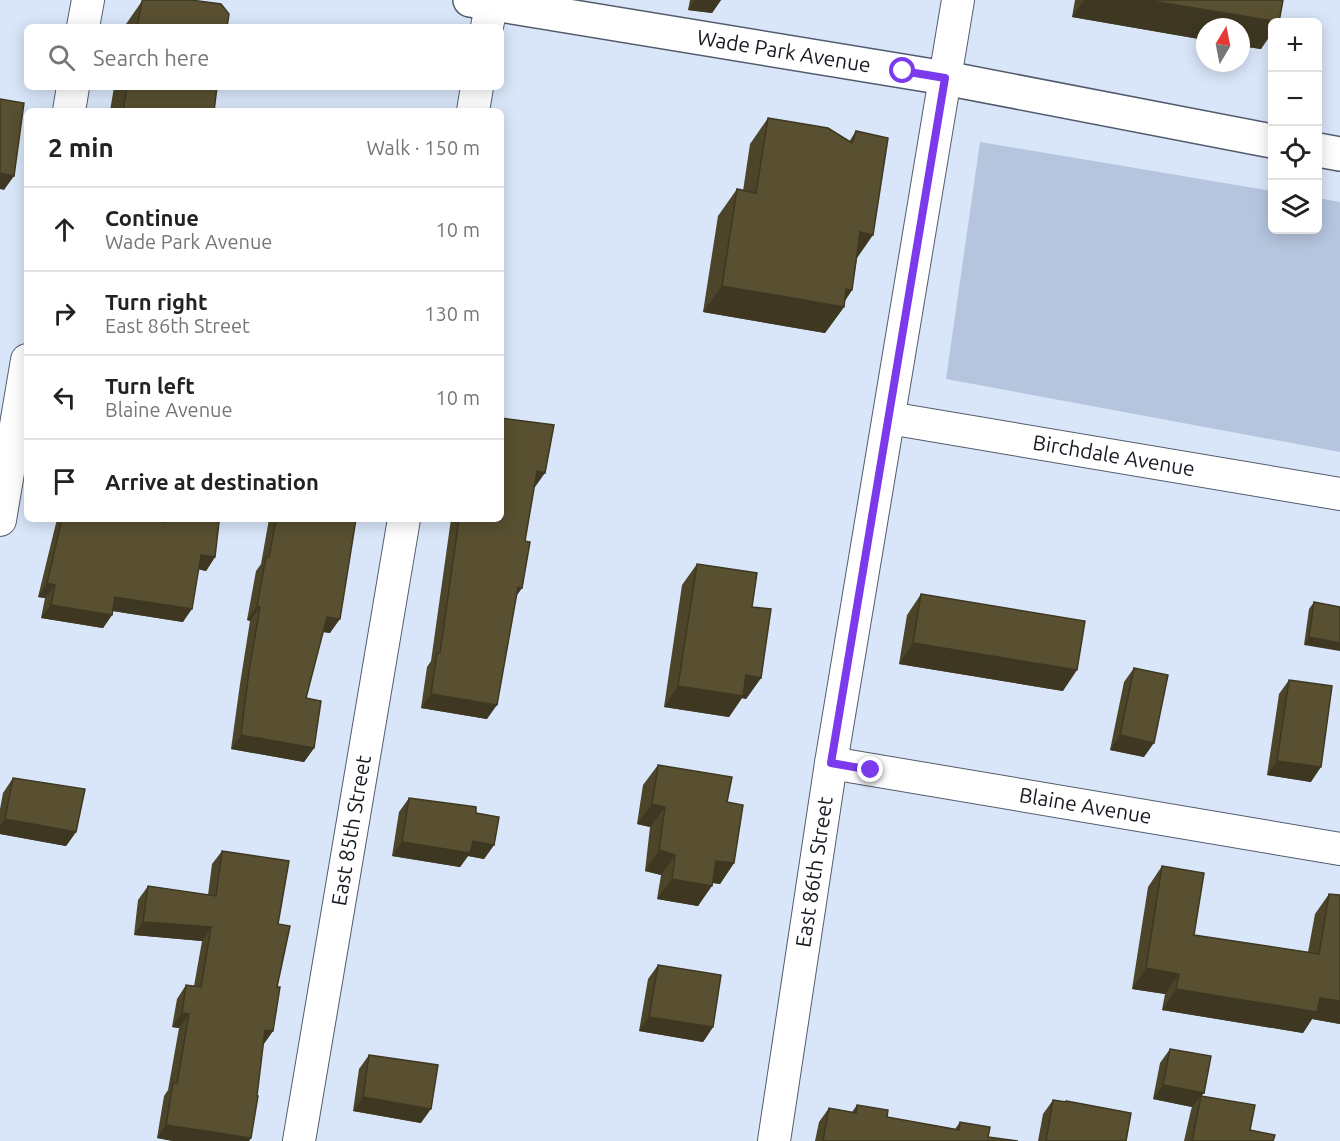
<!DOCTYPE html>
<meta charset="utf-8">
<style>
:root{--surface:#fff;--page:#f6f6f6;--text:#222;--muted:#767676;--line:#e0e0e0}
body{margin:0;font-family:Ubuntu,sans-serif;background:var(--page);color:var(--text)}
.controls{position:absolute;right:18px;top:18px;display:grid;overflow:hidden;border-radius:9px;box-shadow:0 3px 15px #0003}
.controls button{width:54px;height:54px;display:grid;place-items:center;padding:0;border:0;border-bottom:2px solid var(--line);background:var(--surface);color:var(--text);font:30px sans-serif}
.compass{position:absolute;left:1196px;top:18px;width:54px;height:54px;border-radius:50%;background:var(--surface);box-shadow:0 3px 15px #0003;rotate:10deg}
.stop{position:absolute;width:18px;height:18px;margin:-14px;border:4px solid #7c3aed;border-radius:50%;background:#fff}
.stop.end{background:#7c3aed;border-color:#fff;box-shadow:0 2px 6px #0008}
.list{margin:0;padding:0;list-style:none}
h2{display:flex;justify-content:space-between;align-items:center;height:78px;margin:0;padding:0 24px;font-size:26px}
h2 small{font-size:20px;font-weight:400;color:var(--muted)}
.list li{display:grid;grid-template-columns:39px 1fr auto;gap:18px;align-items:center;box-sizing:border-box;height:84px;padding:0 24px;border-top:2px solid var(--line)}
.list b{display:block;font-size:22px;white-space:nowrap}
.list p{margin:0;font-size:20px;white-space:nowrap;color:var(--muted)}
.list em{font-size:20px;font-style:normal;color:var(--muted)}
.icon{flex:none;width:33px;height:33px;fill:none;stroke:currentColor;stroke-width:2;stroke-linecap:round;stroke-linejoin:round}
.map{position:relative;flex:none;width:1340px;height:1141px;overflow:hidden}
.search{position:absolute;background:var(--surface);box-shadow:0 3px 15px #0003;left:24px;top:24px;width:480px;height:66px;display:flex;align-items:center;gap:15px;box-sizing:border-box;padding:0 21px;border-radius:9px;color:var(--muted);font-size:22px}
.panel{position:absolute;background:var(--surface);box-shadow:0 3px 15px #0003;left:24px;top:108px;width:480px;height:414px;border-radius:9px}
.map>svg:first-child{display:block}
</style>
<div class="map">
<svg width="1340" height="1141" viewBox="0 0 1340 1141">
<rect width="100%" height="100%" fill="#d9e6f9"/>
<path fill="#b5c5de" d="M 980,142 L 1272,191 L 1272,230 L 1318,230 L 1318,198 L 1340,202 L 1340,452 L 946,379 Z"/>
<g fill="none" stroke-linecap="round" stroke-linejoin="round">
<g stroke="#525c6d" stroke-width="34">
<g id="street">
<path d="M 83,27 L 88,0"/>
<path d="M 487,27 L 492,0"/>
<path d="M 69,111 L 73,87"/>
<path d="M 473,111 L 477,87"/>
<path id="s1" d="M 889,418 L 1340,494"/>
<path d="M 0,520 L 27,360"/>
<path id="s2" d="M 831,763 L 1340,849"/>
<path id="s3" d="M 299,1141 L 404,519"/>
<path id="s4" d="M 774,1141 L 831,763 L 958,0"/>
</g>
</g>
<g stroke="#525c6d" stroke-width="36">
<g id="secondary">
<path id="s5" d="M 470,0 L 945,78 L 1272,141"/>
<path d="M 1318,150 L 1340,154"/>
</g>
</g>
<use href="#street" stroke="#fff" stroke-width="32"/>
<use href="#secondary" stroke="#fff" stroke-width="33"/>
</g>
<path fill="#4c4529" d="M 690,0 L 721,0 L 712,13 L 688,10 Z
M 1075,0 L 1283,0 L 1261,49 L 1241,46 L 1241,27 L 1205,27 L 1205,40 L 1072,17 Z
M 142,1 L 227,27 L 124,27 Z
M 114,87 L 217,87 L 214,111 L 110,111 Z
M 768,118 L 849,142 L 856,131 L 857,258 L 852,290 L 845,301 L 844,307 L 825,333 L 703,312 L 718,216 L 737,189 L 743,191 L 750,144 Z
M 501,418 L 535,487 L 534,487 L 525,541 L 522,588 L 516,596 L 487,719 L 421,708 L 427,667 L 431,661 L 451,519 L 501,519 Z
M 57,519 L 148,519 L 161,521 L 162,519 L 201,519 L 215,557 L 206,571 L 199,569 L 183,622 L 113,611 L 112,615 L 103,628 L 41,618 L 45,598 L 38,597 Z
M 269,519 L 356,519 L 330,633 L 323,632 L 306,698 L 314,748 L 304,762 L 231,749 L 240,684 L 250,621 L 247,620 L 256,571 L 261,564 Z
M 697,564 L 752,607 L 761,678 L 746,699 L 742,698 L 729,717 L 664,707 L 682,585 Z
M 921,594 L 1063,691 L 899,664 L 907,615 Z
M 1314,602 L 1340,607 L 1304,645 L 1309,609 Z
M 1134,668 L 1144,757 L 1110,750 L 1124,682 Z
M 1289,680 L 1311,782 L 1267,775 L 1279,694 Z
M 658,765 L 727,802 L 734,863 L 720,884 L 712,883 L 698,906 L 657,899 L 661,875 L 645,871 L 650,827 L 637,824 L 643,785 Z
M 13,778 L 76,832 L 66,846 L 0,834 L 0,809 L 3,793 Z
M 409,798 L 476,813 L 494,845 L 484,859 L 468,856 L 460,867 L 392,856 L 399,812 Z
M 222,851 L 278,924 L 277,987 L 273,1031 L 263,1045 L 251,1138 L 249,1141 L 173,1141 L 157,1138 L 164,1096 L 168,1090 L 179,1028 L 172,1027 L 177,999 L 186,985 L 194,986 L 202,941 L 134,935 L 138,900 L 148,886 L 208,895 L 212,864 Z
M 1162,866 L 1194,935 L 1308,952 L 1315,914 L 1329,894 L 1340,895 L 1340,1024 L 1312,1019 L 1303,1033 L 1162,1010 L 1165,994 L 1132,989 L 1148,887 Z
M 658,965 L 713,1027 L 703,1042 L 639,1031 L 648,979 Z
M 1170,1049 L 1202,1096 L 1250,1130 L 1273,1141 L 1184,1141 L 1191,1110 L 1192,1107 L 1153,1099 L 1160,1063 Z
M 369,1055 L 421,1123 L 353,1111 L 359,1069 Z
M 1053,1100 L 1065,1102 L 1066,1101 L 1126,1141 L 1038,1141 L 1043,1114 Z
M 857,1105 L 887,1117 L 955,1129 L 960,1122 L 988,1137 L 1018,1141 L 815,1141 L 819,1122 L 829,1108 L 852,1112 Z"/>
<path fill="#3e3822" d="M 695,0 L 721,0 L 712,13 L 688,10 Z
M 1084,0 L 1146,0 L 1276,22 L 1272,22 L 1272,33 L 1261,49 L 1241,46 L 1241,27 L 1205,27 L 1205,40 L 1072,17 Z
M 0,173 L 14,176 L 4,190 L 0,189 Z
M 860,232 L 873,235 L 855,261 Z
M 722,286 L 846,289 L 852,290 L 841,306 L 844,307 L 825,333 L 703,312 Z
M 537,471 L 545,473 L 535,487 L 527,486 Z
M 201,555 L 215,557 L 206,571 L 192,568 Z
M 47,583 L 55,585 L 45,598 L 38,597 Z
M 518,587 L 522,588 L 512,602 Z
M 115,597 L 192,609 L 183,622 L 106,610 Z
M 51,605 L 112,615 L 103,628 L 41,618 Z
M 257,606 L 260,607 L 250,621 L 247,620 Z
M 327,617 L 340,619 L 330,633 L 317,631 Z
M 1309,637 L 1340,643 L 1340,651 L 1304,645 Z
M 913,643 L 1077,670 L 1063,691 L 899,664 Z
M 746,675 L 761,678 L 746,699 L 742,698 L 729,717 L 664,707 L 678,686 Z
M 431,694 L 497,705 L 487,719 L 421,708 Z
M 241,735 L 314,748 L 304,762 L 231,749 Z
M 1120,735 L 1154,743 L 1144,757 L 1110,750 Z
M 1277,761 L 1321,767 L 1311,782 L 1267,775 Z
M 652,804 L 665,807 L 650,827 L 637,824 Z
M 5,819 L 76,832 L 66,846 L 0,834 L 0,826 Z
M 473,841 L 494,845 L 484,859 L 468,856 L 460,867 L 392,856 L 402,842 Z
M 659,850 L 675,855 L 661,875 L 645,871 Z
M 716,861 L 734,863 L 720,884 L 702,881 Z
M 672,879 L 712,886 L 698,906 L 657,899 Z
M 143,922 L 211,927 L 202,941 L 134,935 Z
M 1146,968 L 1179,974 L 1165,994 L 1132,989 Z
M 1176,989 L 1320,998 L 1340,1001 L 1340,1024 L 1312,1019 L 1303,1033 L 1162,1010 Z
M 182,1013 L 189,1014 L 179,1028 L 172,1027 Z
M 649,1017 L 713,1027 L 703,1042 L 639,1031 Z
M 265,1030 L 273,1031 L 263,1045 Z
M 1163,1085 L 1204,1093 L 1200,1098 L 1201,1096 L 1192,1107 L 1153,1099 Z
M 363,1097 L 431,1109 L 421,1123 L 353,1111 Z
M 166,1125 L 251,1138 L 249,1141 L 173,1141 L 157,1138 Z"/>
<path fill="#585030" stroke="#3e3822" stroke-width="1.5" d="M 143,0 L 191,0 L 221,4 L 229,14 L 227,27 L 137,27 L 142,1 Z
M 1146,0 L 1283,0 L 1279,22 Z
M 127,87 L 217,87 L 214,111 L 123,111 Z
M 0,99 L 24,103 L 14,176 L 0,173 Z
M 768,118 L 828,128 L 852,143 L 856,131 L 888,138 L 873,235 L 860,232 L 852,290 L 846,289 L 844,307 L 722,286 L 737,189 L 756,193 Z
M 501,418 L 554,425 L 545,473 L 537,471 L 525,541 L 530,542 L 522,588 L 518,587 L 497,705 L 431,694 L 437,653 L 440,653 L 459,519 L 501,519 Z
M 62,519 L 148,519 L 165,522 L 165,519 L 201,519 L 219,522 L 215,557 L 201,555 L 192,609 L 115,597 L 112,615 L 51,605 L 55,585 L 47,583 Z
M 276,519 L 356,519 L 340,619 L 327,617 L 306,698 L 321,701 L 314,748 L 241,735 L 249,671 L 260,607 L 257,606 L 266,557 L 269,557 Z
M 697,564 L 757,573 L 752,607 L 771,609 L 761,678 L 746,675 L 743,696 L 678,686 Z
M 921,594 L 1085,621 L 1077,670 L 913,643 Z
M 1314,602 L 1340,607 L 1340,643 L 1309,637 Z
M 1134,668 L 1168,675 L 1154,743 L 1120,735 Z
M 1289,680 L 1332,686 L 1321,767 L 1277,761 Z
M 658,765 L 732,777 L 727,802 L 743,805 L 734,863 L 716,861 L 712,886 L 672,879 L 675,855 L 659,850 L 665,807 L 652,804 Z
M 13,778 L 85,789 L 76,832 L 5,819 Z
M 409,798 L 476,807 L 476,813 L 499,817 L 494,845 L 473,841 L 470,853 L 402,842 Z
M 222,851 L 289,861 L 278,924 L 290,926 L 277,987 L 280,987 L 273,1031 L 265,1030 L 257,1096 L 258,1096 L 251,1138 L 166,1125 L 173,1083 L 177,1083 L 189,1014 L 182,1013 L 186,985 L 201,987 L 211,927 L 143,922 L 148,886 L 216,896 Z
M 1162,866 L 1204,873 L 1194,935 L 1319,954 L 1329,894 L 1340,895 L 1340,1001 L 1320,998 L 1317,1012 L 1176,989 L 1179,974 L 1146,968 Z
M 658,965 L 721,975 L 713,1027 L 649,1017 Z
M 1170,1049 L 1211,1056 L 1204,1093 L 1163,1085 Z
M 369,1055 L 438,1065 L 431,1109 L 363,1097 Z
M 1201,1096 L 1255,1105 L 1250,1130 L 1275,1135 L 1273,1141 L 1192,1141 Z
M 1053,1100 L 1066,1102 L 1066,1101 L 1131,1113 L 1126,1141 L 1046,1141 Z
M 857,1105 L 888,1110 L 887,1117 L 959,1130 L 960,1122 L 990,1127 L 988,1137 L 1018,1141 L 823,1141 L 829,1108 L 856,1113 Z"/>
<g fill="none" stroke-linecap="round" stroke-linejoin="round">
<path stroke="#7c3aed" stroke-width="8" d="M 871,770 L 831,763 L 945,78 L 903,71"/>
</g>
<g text-anchor="middle" stroke-width="6" stroke-linejoin="round" paint-order="stroke">
<g font-size="21" fill="#161a21" stroke="#d9e6f9">
<text dy="7" stroke="none"><textPath href="#s5" startOffset="318">Wade Park Avenue</textPath></text>
<text dy="7" stroke="none"><textPath href="#s1" startOffset="228">Birchdale Avenue</textPath></text>
<text dy="7" stroke="none"><textPath href="#s2" startOffset="258">Blaine Avenue</textPath></text>
<text dy="7" stroke="none"><textPath href="#s3" startOffset="315">East 85th Street</textPath></text>
<text dy="7" stroke="none"><textPath href="#s4" startOffset="272">East 86th Street</textPath></text>
</g>
</g>
</svg>
<div class="controls">
<button>+</button>
<button>−</button>
<button><svg class="icon" aria-label="locate" viewBox="0 0 24 24"><circle cx="12" cy="12" r="6"/><path d="M12 2v4M12 18v4M2 12h4M18 12h4"/></svg></button>
<button><svg class="icon" aria-label="layers" viewBox="0 0 24 24"><path d="M12 4l9 5-9 5-9-5zM3 14l9 5 9-5"/></svg></button>
</div>
<svg class="compass" viewBox="-18 -18 36 36"><path d="M0-13l5 13h-10z" fill="#e53935"/><path d="M0 13l5-13h-10z" fill="#767676"/></svg>
<div class="stop" style="left:903px;top:71px"></div>
<div class="stop end" style="left:871px;top:770px"></div>
<div class="search"><svg class="icon" aria-label="search" viewBox="0 0 24 24"><circle cx="10" cy="10" r="6"/><path d="M15 15l6 6"/></svg>Search here</div>
<section class="panel">
<h2>2 min<small>Walk · 150 m</small></h2>
<ul class="list">
<li><svg class="icon" aria-label="ahead" viewBox="0 0 24 24"><path d="M12 20V5M6 11l6-6 6 6"/></svg><div><b>Continue</b><p>Wade Park Avenue</p></div><em>10 m</em></li>
<li><svg class="icon" aria-label="right" viewBox="0 0 24 24"><path d="M7 20v-9h11M14 6l5 5-5 5"/></svg><div><b>Turn right</b><p>East 86th Street</p></div><em>130 m</em></li>
<li><svg class="icon" aria-label="left" viewBox="0 0 24 24"><path d="M17 20v-9H6M10 6l-5 5 5 5"/></svg><div><b>Turn left</b><p>Blaine Avenue</p></div><em>10 m</em></li>
<li><svg class="icon" aria-label="arrive" viewBox="0 0 24 24"><path d="M6 21V4h12l-3 4 3 4H6"/></svg><div><b>Arrive at destination</b></div></li>
</ul>
</section>
</div>
